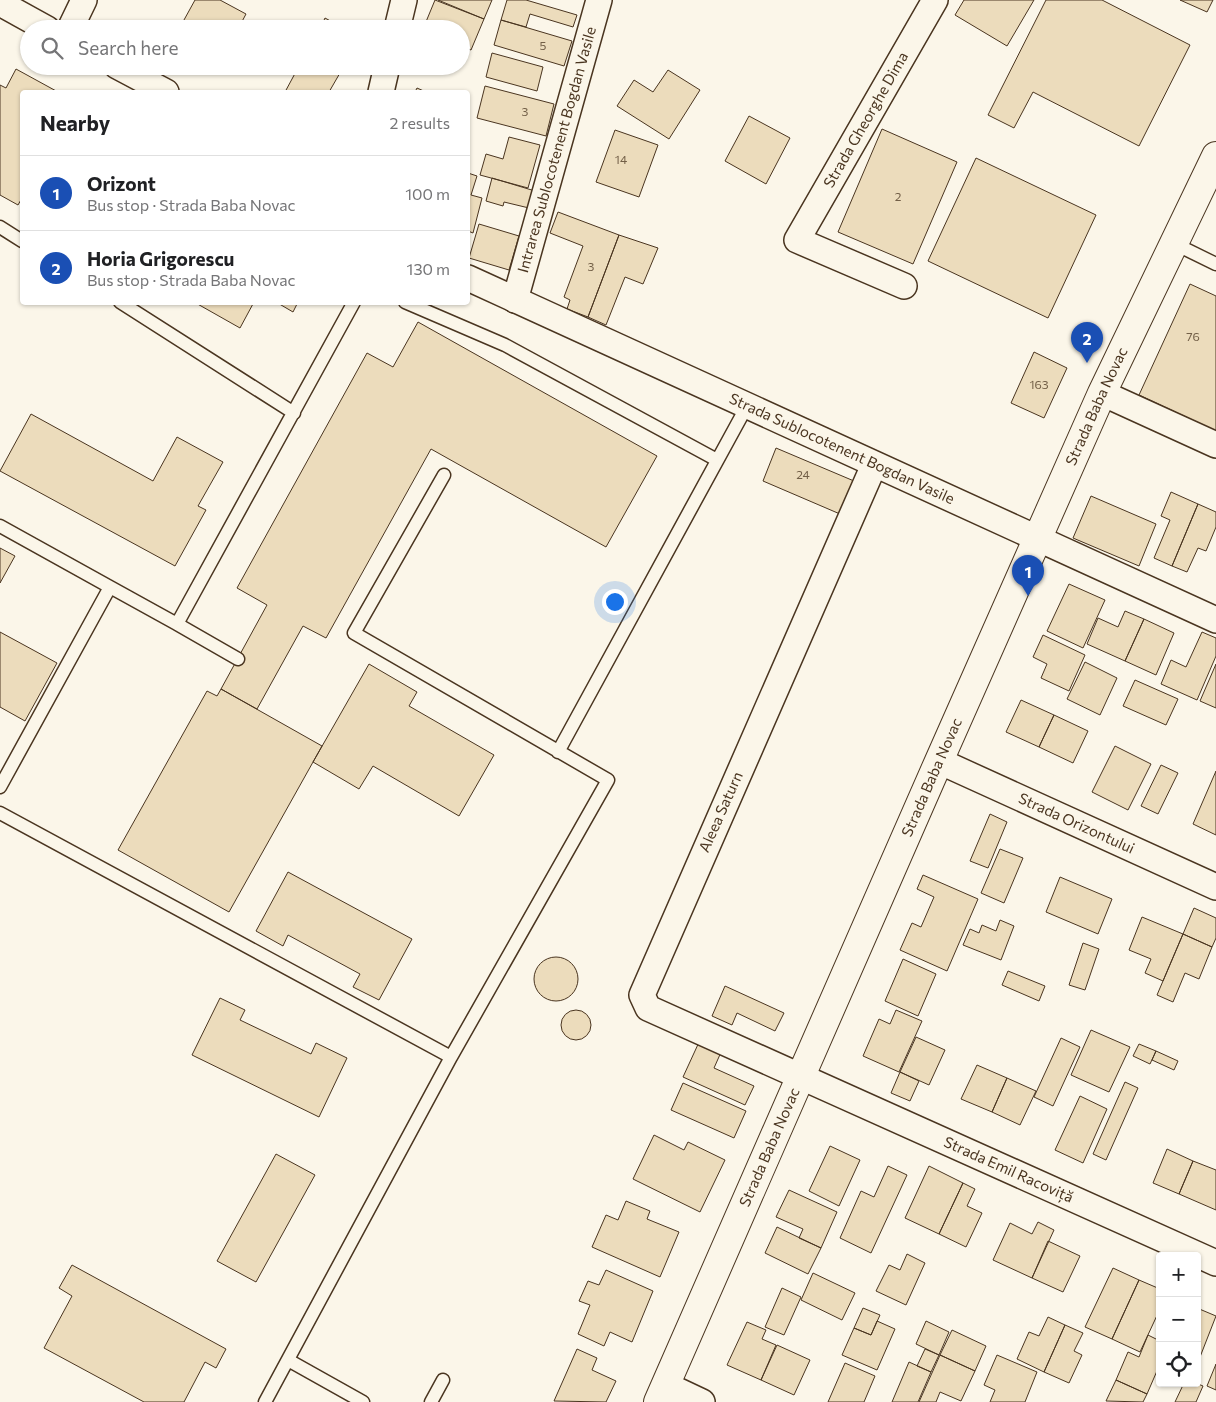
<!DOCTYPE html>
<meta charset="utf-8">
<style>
:root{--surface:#fff;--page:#f6f6f6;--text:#202124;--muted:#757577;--line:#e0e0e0;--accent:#0b8043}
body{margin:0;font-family:Commissioner,sans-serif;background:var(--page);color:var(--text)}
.controls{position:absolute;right:15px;bottom:15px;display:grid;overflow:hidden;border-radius:5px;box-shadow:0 1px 4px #0004}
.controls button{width:45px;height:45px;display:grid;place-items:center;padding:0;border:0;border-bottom:1px solid var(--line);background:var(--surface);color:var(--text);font:25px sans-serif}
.you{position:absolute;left:614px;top:601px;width:18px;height:18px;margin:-12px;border:4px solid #fff;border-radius:50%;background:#1a73e8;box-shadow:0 0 0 8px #1a73e833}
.badge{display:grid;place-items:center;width:32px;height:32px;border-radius:50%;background:var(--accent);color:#fff;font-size:16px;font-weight:700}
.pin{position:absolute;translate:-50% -41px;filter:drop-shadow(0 1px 2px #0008)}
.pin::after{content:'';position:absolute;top:26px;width:18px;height:15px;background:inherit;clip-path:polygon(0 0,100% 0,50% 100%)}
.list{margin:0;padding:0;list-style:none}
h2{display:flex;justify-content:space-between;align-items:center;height:65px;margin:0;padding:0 20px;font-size:21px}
h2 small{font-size:16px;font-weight:400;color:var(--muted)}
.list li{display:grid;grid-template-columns:32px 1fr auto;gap:15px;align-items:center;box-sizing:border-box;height:75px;padding:0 20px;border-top:1px solid var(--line)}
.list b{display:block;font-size:19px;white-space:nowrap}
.list p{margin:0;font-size:16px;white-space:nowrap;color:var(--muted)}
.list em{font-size:16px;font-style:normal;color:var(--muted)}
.icon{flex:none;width:28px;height:28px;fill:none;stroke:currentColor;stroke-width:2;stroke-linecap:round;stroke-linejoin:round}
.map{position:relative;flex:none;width:1216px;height:1402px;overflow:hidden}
.search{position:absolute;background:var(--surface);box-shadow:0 1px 4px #0004;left:20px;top:20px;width:450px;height:55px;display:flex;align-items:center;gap:12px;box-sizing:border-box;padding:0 18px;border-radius:28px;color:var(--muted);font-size:19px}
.panel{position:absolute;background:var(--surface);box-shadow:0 1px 4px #0004;left:20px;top:90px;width:450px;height:215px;border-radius:5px}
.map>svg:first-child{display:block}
</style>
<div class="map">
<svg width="1216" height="1402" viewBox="0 0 1216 1402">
<rect width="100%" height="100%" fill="#fbf6e9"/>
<path fill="#ecdcbc" stroke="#4a3520" d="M 195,0 L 220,0 L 246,14 L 238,29 L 179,29 Z
M 435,0 L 484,19 L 471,50 L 461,46 L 461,29 L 423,29 Z
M 438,0 L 492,0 L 484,19 Z
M 507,0 L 526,0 L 577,15 L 573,27 L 530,14 L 526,27 L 501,20 Z
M 964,0 L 1034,0 L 1007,46 L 955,15 Z
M 1046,0 L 1102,0 L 1190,45 L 1139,146 L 1033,92 L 1014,128 L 988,115 Z
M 1180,0 L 1213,0 L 1207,12 Z
M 325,18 L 345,29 L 320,29 Z
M 501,20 L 572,41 L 564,66 L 494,45 Z
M 492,53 L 543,67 L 537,91 L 486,77 Z
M 299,66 L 344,66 L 329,92 L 285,92 Z
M 16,69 L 58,92 L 22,92 L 22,198 L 18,205 L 0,195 L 0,85 L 6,88 Z
M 668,70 L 700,90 L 669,139 L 617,106 L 634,80 L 653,92 Z
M 485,86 L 554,104 L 546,136 L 477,118 Z
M 417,88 L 426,92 L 415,92 Z
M 749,116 L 790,138 L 766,184 L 725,161 Z
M 882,129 L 957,162 L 913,264 L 838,232 Z
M 615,130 L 658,145 L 639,197 L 596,182 Z
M 509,137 L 540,145 L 528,188 L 480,175 L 486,154 L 503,159 Z
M 976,158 L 1096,215 L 1048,318 L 928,261 Z
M 468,173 L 477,176 L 471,195 L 482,198 L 473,233 L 468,231 Z
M 492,178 L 535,191 L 529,208 L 504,202 L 503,206 L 486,201 Z
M 558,212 L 619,235 L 588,317 L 567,309 L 570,300 L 564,297 L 583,246 L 550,233 Z
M 479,224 L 519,236 L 509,270 L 469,258 Z
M 619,235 L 658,248 L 643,284 L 625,277 L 606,325 L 588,317 Z
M 1190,284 L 1216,296 L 1216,431 L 1139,395 Z
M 194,302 L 254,302 L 240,328 Z
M 276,302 L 298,302 L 293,312 Z
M 418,322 L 657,456 L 606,547 L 431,449 L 326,638 L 303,626 L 257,709 L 221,689 L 267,605 L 237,588 L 367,353 L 393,367 Z
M 1034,352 L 1067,368 L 1044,418 L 1011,403 Z
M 31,414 L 153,481 L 177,437 L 223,462 L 198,506 L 206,510 L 175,566 L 0,471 Z
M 776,448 L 854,481 L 840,514 L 763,481 Z
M 1171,492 L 1198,504 L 1172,566 L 1154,558 L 1170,520 L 1161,516 Z
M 1091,496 L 1156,524 L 1139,566 L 1073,538 Z
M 1198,504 L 1216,512 L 1216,527 L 1206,551 L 1198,548 L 1187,572 L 1172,566 Z
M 0,548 L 15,556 L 0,583 Z
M 1069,584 L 1105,600 L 1083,648 L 1047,631 Z
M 1125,611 L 1144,619 L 1125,661 L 1087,644 L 1098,618 L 1118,627 Z
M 1144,619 L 1174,633 L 1156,675 L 1125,661 Z
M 0,632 L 57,663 L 25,721 L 0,707 Z
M 1202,632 L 1216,638 L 1216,656 L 1197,700 L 1161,684 L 1171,660 L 1186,667 Z
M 1043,635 L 1085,655 L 1069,691 L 1041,678 L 1047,664 L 1033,657 Z
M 1085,662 L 1117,678 L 1100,715 L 1067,699 Z
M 369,664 L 417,692 L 409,706 L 494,755 L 459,816 L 373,766 L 359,789 L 313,762 Z
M 1216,664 L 1216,708 L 1200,701 Z
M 1135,680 L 1178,699 L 1166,725 L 1123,706 Z
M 221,689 L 322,746 L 229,912 L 118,850 L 207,691 L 217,696 Z
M 1021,700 L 1054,715 L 1039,747 L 1006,732 Z
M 1054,715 L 1088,731 L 1073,763 L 1039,747 Z
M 1115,746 L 1151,764 L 1128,810 L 1092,792 Z
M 1161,765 L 1178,773 L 1158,814 L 1141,806 Z
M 1216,771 L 1216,835 L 1193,824 Z
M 990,814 L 1007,822 L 988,868 L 970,861 Z
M 1000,849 L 1023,858 L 1004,903 L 981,893 Z
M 288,872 L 412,939 L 379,1000 L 353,987 L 360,974 L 288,935 L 283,946 L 256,931 Z
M 923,875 L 978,899 L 947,971 L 900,950 L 912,923 L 921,927 L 934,897 L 917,889 Z
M 1060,877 L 1112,899 L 1098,934 L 1046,912 Z
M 1194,908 L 1216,918 L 1216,938 L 1212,947 L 1183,934 Z
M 1142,917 L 1183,934 L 1163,981 L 1145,973 L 1151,959 L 1129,950 Z
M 1000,920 L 1014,926 L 1001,960 L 963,945 L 970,929 L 979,933 L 982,925 L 996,931 Z
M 1183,934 L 1212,947 L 1199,979 L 1185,973 L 1173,1002 L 1157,995 Z
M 1083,943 L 1099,949 L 1085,990 L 1069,985 Z
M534 979a22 22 0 1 1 44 0a22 22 0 1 1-44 0Z
M 903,959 L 936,974 L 918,1016 L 885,1001 Z
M 1008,971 L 1045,986 L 1039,1001 L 1002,985 Z
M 725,986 L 784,1013 L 775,1031 L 737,1013 L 732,1025 L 712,1016 Z
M 220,998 L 245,1010 L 240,1020 L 311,1054 L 316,1043 L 347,1058 L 319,1117 L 192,1055 Z
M561 1025a15 15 0 1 1 30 0a15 15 0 1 1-30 0Z
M 896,1010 L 922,1021 L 899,1072 L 863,1056 L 879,1019 L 890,1024 Z
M 1091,1030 L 1130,1047 L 1109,1092 L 1071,1075 Z
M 916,1037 L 945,1050 L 929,1085 L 900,1072 Z
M 1061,1038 L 1080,1047 L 1053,1106 L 1034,1097 Z
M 700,1040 L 722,1050 L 714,1068 L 754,1086 L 745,1105 L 683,1077 Z
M 1139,1044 L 1156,1051 L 1150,1064 L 1133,1056 Z
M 1156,1051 L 1178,1061 L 1174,1070 L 1152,1060 Z
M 977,1065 L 1007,1078 L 992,1112 L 961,1099 Z
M 900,1072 L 919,1081 L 910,1101 L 891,1093 Z
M 1007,1078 L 1036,1091 L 1020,1125 L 992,1112 Z
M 1125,1082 L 1138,1088 L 1106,1160 L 1093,1154 Z
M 683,1083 L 746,1111 L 734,1138 L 671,1110 Z
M 1080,1096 L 1107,1109 L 1083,1163 L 1055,1150 Z
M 654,1135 L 684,1150 L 688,1142 L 725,1160 L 700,1212 L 633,1179 Z
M 830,1146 L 860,1160 L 839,1206 L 809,1191 Z
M 1167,1149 L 1193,1161 L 1179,1194 L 1153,1183 Z
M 276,1154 L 315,1175 L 256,1282 L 217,1261 Z
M 1193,1161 L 1216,1170 L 1216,1210 L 1179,1194 Z
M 888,1166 L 907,1175 L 871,1253 L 840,1238 L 861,1191 L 874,1197 Z
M 929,1166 L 963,1183 L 939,1234 L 905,1218 Z
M 963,1183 L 975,1189 L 967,1206 L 982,1213 L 966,1247 L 939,1234 Z
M 789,1190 L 837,1212 L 821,1248 L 799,1238 L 803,1229 L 776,1217 Z
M 626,1201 L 650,1211 L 647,1219 L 679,1232 L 660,1277 L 592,1247 L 606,1215 L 618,1220 Z
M 1038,1222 L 1054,1230 L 1032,1278 L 993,1260 L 1010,1223 L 1032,1234 Z
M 777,1227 L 821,1248 L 808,1274 L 765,1253 Z
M 1048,1241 L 1080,1256 L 1063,1292 L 1032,1278 Z
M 907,1254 L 925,1263 L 906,1305 L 876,1291 L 889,1265 L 900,1270 Z
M 72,1265 L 226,1349 L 216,1368 L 205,1362 L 184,1402 L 144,1402 L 44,1348 L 72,1296 L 59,1288 Z
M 1113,1268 L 1139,1280 L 1112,1339 L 1085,1327 Z
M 606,1270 L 653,1291 L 632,1342 L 610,1332 L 604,1346 L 578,1334 L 590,1305 L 579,1301 L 588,1281 L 599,1285 Z
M 813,1273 L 855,1293 L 842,1320 L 801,1300 Z
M 1139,1280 L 1160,1289 L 1160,1309 L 1140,1352 L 1112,1339 Z
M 782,1288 L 801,1297 L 784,1335 L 765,1327 Z
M 863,1308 L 880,1315 L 871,1335 L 854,1328 Z
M 1197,1308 L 1216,1316 L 1200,1357 L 1197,1356 Z
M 1048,1317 L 1065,1325 L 1044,1372 L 1017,1359 L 1029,1332 L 1039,1336 Z
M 877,1321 L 895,1329 L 877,1370 L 842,1355 L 854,1328 L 871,1335 Z
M 926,1321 L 949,1332 L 939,1355 L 916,1344 Z
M 747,1322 L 766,1330 L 762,1339 L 776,1345 L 761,1380 L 727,1365 Z
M 1065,1325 L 1083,1333 L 1074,1351 L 1082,1355 L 1069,1383 L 1044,1372 Z
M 952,1330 L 986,1346 L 975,1371 L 940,1355 Z
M 1148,1335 L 1160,1341 L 1160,1364 L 1147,1394 L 1116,1380 L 1128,1352 L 1139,1357 Z
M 777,1345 L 810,1360 L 794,1395 L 761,1380 Z
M 577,1349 L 597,1358 L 592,1370 L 616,1381 L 606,1402 L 554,1401 Z
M 925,1349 L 939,1355 L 931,1372 L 917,1366 Z
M 940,1355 L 975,1371 L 961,1401 L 940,1392 L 936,1402 L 919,1402 Z
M 997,1355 L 1037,1372 L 1025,1402 L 990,1402 L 995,1390 L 984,1385 Z
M 909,1362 L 931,1372 L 918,1402 L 892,1402 Z
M 845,1363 L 875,1376 L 864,1402 L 828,1402 Z
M 1216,1364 L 1216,1390 L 1207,1386 Z
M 1116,1380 L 1147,1394 L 1143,1402 L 1106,1401 Z
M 1184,1383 L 1196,1383 L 1203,1386 L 1196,1402 L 1175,1402 Z"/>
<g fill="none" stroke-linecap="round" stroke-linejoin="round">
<g stroke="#4a3520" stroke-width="15">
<path id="service" d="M 0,227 L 22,241
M 1173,243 L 1216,264
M 120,302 L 294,413
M 405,302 L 505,345 L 717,460
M 444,475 L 354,633 L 608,780 L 451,1057
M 0,526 L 110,587
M 177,624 L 238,659
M 558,752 L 747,406
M 0,787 L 110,587 L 177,624 L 354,302
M 0,813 L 451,1057 L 265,1402
M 288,1360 L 363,1402
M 431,1402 L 443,1380"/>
</g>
<g stroke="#4a3520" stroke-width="28">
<g id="minor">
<path d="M 0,3 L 47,29"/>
<path d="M 70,29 L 84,0"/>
<path d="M 397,29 L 404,0"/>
<path d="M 117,66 L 166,92"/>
<path d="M 381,92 L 387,66"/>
<path id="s1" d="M 468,278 L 1216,620"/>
<path id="s2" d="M 904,286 L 797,240 L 935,0"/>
<path id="s3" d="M 515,300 L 599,0"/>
<path d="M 1102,393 L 1216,445"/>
<path id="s4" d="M 874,465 L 642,995 L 648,1008 L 1216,1263"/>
<path id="s5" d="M 939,761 L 1216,887"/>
<path d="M 666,1385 L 702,1402"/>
</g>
</g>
<g stroke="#4a3520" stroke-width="30">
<g id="secondary">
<path id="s6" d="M 658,1402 L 939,761 L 1102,393 L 1216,156"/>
</g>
</g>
<use href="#service" stroke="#fbf6e9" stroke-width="12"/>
<use href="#minor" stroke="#fbf6e9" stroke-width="25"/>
<use href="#secondary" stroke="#fbf6e9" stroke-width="28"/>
</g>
<g text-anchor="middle" stroke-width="4" stroke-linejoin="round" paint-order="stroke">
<g font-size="12" fill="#725f47">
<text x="543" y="50">5</text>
<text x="525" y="116">3</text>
<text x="621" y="164">14</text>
<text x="898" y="201">2</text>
<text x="591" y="271">3</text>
<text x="1193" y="341">76</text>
<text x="1039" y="389">163</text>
<text x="803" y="479">24</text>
</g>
<g font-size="15" fill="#4a3520" stroke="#fbf6e9">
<text dy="5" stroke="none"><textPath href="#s2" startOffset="255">Strada Gheorghe Dima</textPath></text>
<text dy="5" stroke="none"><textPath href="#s3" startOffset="156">Intrarea Sublocotenent Bogdan Vasile</textPath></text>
<text dy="5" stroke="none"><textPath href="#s6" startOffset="1088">Strada Baba Novac</textPath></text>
<text dy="5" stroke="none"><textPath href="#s1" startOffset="411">Strada Sublocotenent Bogdan Vasile</textPath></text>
<text dy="5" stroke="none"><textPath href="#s6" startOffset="682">Strada Baba Novac</textPath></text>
<text transform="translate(721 812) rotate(-66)" y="5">Aleea Saturn</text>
<text dy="5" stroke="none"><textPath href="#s5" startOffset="151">Strada Orizontului</textPath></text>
<text dy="5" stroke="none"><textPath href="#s6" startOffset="278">Strada Baba Novac</textPath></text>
<text dy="5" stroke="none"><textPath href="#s4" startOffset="988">Strada Emil Racoviță</textPath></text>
</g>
</g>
</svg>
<div class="controls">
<button>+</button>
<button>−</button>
<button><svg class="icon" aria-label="locate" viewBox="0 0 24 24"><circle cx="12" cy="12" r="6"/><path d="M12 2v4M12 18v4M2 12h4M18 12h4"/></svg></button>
</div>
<div class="you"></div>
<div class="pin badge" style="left:1028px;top:596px;background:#1a4fb4">1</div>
<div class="pin badge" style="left:1087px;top:363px;background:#1a4fb4">2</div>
<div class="search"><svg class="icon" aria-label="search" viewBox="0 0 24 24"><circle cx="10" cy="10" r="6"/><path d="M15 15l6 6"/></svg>Search here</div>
<section class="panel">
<h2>Nearby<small>2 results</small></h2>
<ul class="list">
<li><span class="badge" style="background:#1a4fb4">1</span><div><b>Orizont</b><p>Bus stop · Strada Baba Novac</p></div><em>100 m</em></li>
<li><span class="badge" style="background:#1a4fb4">2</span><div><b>Horia Grigorescu</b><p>Bus stop · Strada Baba Novac</p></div><em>130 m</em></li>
</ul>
</section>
</div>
